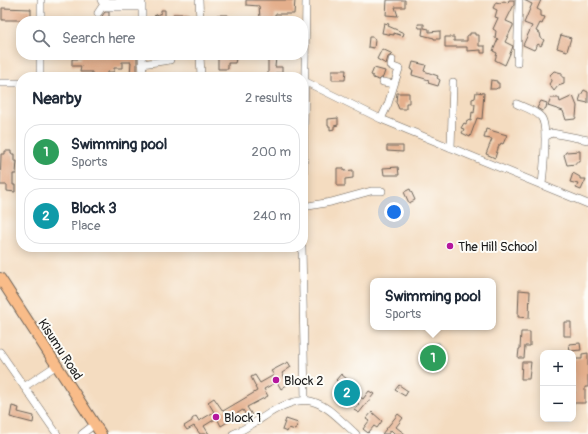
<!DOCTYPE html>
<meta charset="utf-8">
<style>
:root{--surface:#fff;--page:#f6f6f7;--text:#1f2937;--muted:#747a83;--line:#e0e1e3;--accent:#b5179e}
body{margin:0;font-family:Pangolin,sans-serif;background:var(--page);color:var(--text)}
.controls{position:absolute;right:12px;bottom:12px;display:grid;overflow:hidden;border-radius:8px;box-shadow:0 2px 10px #0003}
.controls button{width:36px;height:36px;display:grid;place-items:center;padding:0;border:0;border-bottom:1px solid var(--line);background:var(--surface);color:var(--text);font:20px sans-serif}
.you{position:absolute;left:394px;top:212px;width:14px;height:14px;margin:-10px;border:3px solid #fff;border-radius:50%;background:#1a73e8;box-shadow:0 0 0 6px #1a73e833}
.badge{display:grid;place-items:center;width:26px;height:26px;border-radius:50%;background:var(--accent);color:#fff;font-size:13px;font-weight:700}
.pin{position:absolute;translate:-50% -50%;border:2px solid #fff;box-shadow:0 1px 4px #0006}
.popup{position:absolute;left:370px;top:278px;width:126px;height:52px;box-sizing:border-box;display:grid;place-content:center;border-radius:8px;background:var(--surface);filter:drop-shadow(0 1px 3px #0005);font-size:13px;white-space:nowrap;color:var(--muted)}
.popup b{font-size:15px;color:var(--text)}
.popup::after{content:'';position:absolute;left:50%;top:100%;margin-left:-8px;border:8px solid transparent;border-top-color:var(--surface)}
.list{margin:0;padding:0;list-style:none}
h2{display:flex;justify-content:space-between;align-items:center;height:52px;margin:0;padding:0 16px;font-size:17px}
h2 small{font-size:13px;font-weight:400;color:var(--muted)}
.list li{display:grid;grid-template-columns:26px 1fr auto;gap:12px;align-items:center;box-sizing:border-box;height:56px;margin:0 8px 8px;padding:0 8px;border:1px solid var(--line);border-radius:16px}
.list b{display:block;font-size:15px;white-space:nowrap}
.list p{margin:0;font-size:13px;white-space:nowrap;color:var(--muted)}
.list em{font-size:13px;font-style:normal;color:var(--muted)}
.icon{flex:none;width:22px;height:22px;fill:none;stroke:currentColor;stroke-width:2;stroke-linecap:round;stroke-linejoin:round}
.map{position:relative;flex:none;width:588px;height:434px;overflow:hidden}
.search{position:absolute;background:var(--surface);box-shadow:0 2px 10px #0003;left:16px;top:16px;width:292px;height:44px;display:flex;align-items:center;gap:10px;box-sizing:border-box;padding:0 14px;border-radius:16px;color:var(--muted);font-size:15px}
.panel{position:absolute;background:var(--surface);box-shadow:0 2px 10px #0003;left:16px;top:72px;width:292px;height:180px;border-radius:16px}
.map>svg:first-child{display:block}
</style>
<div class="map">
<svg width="588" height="434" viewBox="0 0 588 434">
<rect width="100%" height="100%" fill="#fdfcf7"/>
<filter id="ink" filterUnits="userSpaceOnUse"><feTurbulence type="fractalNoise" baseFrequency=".025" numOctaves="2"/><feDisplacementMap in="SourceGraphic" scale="8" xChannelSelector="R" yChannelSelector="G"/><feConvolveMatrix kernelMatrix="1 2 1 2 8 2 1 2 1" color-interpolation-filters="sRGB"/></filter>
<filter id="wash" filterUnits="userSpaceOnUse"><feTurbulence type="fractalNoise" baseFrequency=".012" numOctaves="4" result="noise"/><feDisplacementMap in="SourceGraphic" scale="16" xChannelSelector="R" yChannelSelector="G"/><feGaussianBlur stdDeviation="0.9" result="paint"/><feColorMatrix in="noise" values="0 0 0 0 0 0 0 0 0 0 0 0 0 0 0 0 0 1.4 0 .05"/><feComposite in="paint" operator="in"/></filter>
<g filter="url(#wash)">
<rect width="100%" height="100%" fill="#f4dcc0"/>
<path fill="#5bbcd9" stroke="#3c6c7a" d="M 437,344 L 440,371 L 429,373 L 426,346 Z"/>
<g id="blocks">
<path fill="#e4af8c" d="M 246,0 L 295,0 L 294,14 L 275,14 L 275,21 L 265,21 L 265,18 L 260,18 L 259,6 L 246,5 Z
M 387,0 L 405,0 L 405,7 L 395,7 L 398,16 L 386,15 Z
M 509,0 L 514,0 L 514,5 L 506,21 L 513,24 L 513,26 L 505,42 L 513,46 L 512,49 L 505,65 L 495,60 L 497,53 L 493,51 L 498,39 L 495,38 L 496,31 L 493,29 L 498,18 L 495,17 L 497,10 L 493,8 L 496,2 L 500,3 L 504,1 L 508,3 Z
M 524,0 L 541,0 L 537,9 L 541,11 L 541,16 L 545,17 L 542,24 L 540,23 L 536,31 L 540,33 L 541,38 L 544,40 L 541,46 L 538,44 L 534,50 L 523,45 L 532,26 L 524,23 L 532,4 Z
M 2,8 L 31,9 L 31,20 L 2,20 Z
M 161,10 L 165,10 L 165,20 L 161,20 L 161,16 L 154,16 L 161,13 Z
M 105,12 L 109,12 L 109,21 L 102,21 L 102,16 Z
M 173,14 L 189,14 L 187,20 L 182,18 L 182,21 L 178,21 L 178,18 L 174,18 Z
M 217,15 L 228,15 L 229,21 L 217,21 Z
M 384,23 L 389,24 L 388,26 L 404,33 L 403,36 L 394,33 L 394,35 L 382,33 Z
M 418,24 L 424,24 L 424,28 L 429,29 L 429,32 L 440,31 L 440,39 L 434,39 L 434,38 L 422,35 L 423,28 L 419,28 Z
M 470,33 L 475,33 L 475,35 L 479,35 L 479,46 L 485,46 L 485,53 L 481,53 L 481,50 L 467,51 L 467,47 L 445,47 L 445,37 L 454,37 L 454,41 L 467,41 L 467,35 L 470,35 Z
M 561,35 L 571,38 L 567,51 L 557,48 Z
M 369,37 L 373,37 L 375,40 L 374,48 L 368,47 Z
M 382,49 L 393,54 L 388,57 L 386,64 L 377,59 Z
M 81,55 L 137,56 L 137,75 L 130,74 L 131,62 L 122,62 L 122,68 L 114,68 L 114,72 L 108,72 L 107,76 L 94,77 L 94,75 L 92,75 L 92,72 L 80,72 L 81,66 L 72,66 L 72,59 L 81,59 Z
M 218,55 L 228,55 L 228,59 L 236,59 L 235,63 L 228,63 L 228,69 L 218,69 Z
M 268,58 L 276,58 L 275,67 L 282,67 L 282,73 L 275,73 L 275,76 L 268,76 Z
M 413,62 L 426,65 L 424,71 L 438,76 L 437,78 L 440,80 L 438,86 L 428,83 L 429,80 L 412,75 L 413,70 L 411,69 Z
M 374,68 L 385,71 L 383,77 L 379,80 L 373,78 L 373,76 L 371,75 Z
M 332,70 L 346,70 L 345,80 L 332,80 Z
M 554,71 L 562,73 L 562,77 L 564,77 L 564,84 L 558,86 L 554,91 L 549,84 L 551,81 L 550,75 Z
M 491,80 L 497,81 L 497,83 L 499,83 L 499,88 L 497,88 L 496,89 L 490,89 Z
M 584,90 L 588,92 L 588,103 L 579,101 L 581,95 Z
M 476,92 L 484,93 L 482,119 L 477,118 L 470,137 L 462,133 L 464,129 L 461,128 L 464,123 L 466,124 L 467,120 L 471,121 L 472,112 L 474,113 L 475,104 L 472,104 L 472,99 L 475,98 Z
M 397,93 L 409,93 L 409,103 L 406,103 L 406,109 L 399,109 L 396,102 Z
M 573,96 L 577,106 L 576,117 L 575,119 L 566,120 L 563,111 L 548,106 L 551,98 L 559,98 L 560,102 Z
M 541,101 L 547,103 L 546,108 L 542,111 L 537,108 Z
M 338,118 L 338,125 L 334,126 L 334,129 L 330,130 L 330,126 L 328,126 L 328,119 Z
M 486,129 L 507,135 L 503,144 L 501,143 L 500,145 L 499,145 L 495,158 L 486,154 L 492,139 L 484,138 Z
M 387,146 L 403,146 L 403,152 L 387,151 Z
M 5,151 L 11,151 L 11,154 L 14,154 L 14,161 L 17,161 L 16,174 L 13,174 L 13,185 L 15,185 L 15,192 L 7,191 L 7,185 L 0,185 L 1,154 L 5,154 Z
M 580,151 L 580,162 L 576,162 L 576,164 L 567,165 L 564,155 L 566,152 Z
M 398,167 L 399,175 L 384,175 L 383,168 Z
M 337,168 L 344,168 L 344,171 L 353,170 L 353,178 L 345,179 L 345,186 L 337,186 Z
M 573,173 L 580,177 L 580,179 L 586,179 L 581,190 L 576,188 L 578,184 L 570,182 Z
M 410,189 L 415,200 L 409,203 L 404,192 Z
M 519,290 L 530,291 L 529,318 L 518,317 Z
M 564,322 L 571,322 L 571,336 L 564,336 Z
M 521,332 L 530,332 L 530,346 L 525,346 L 524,358 L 518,358 L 519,349 L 520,349 Z
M 580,343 L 581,350 L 570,351 L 569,344 Z
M 588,353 L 588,387 L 585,387 L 585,403 L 573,403 L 573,393 L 575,393 L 573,359 L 582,359 L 582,354 Z
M 288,362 L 291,367 L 282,373 L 288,384 L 281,389 L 277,382 L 264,389 L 268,396 L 247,407 L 252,415 L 248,418 L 243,410 L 227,419 L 229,421 L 221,426 L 217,418 L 204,426 L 209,434 L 200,434 L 194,426 L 187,430 L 184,426 L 192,421 L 192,419 L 196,416 L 199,421 L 214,412 L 208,402 L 214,398 L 223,411 L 257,391 L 255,387 L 256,387 L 251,377 L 255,375 L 260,383 L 274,375 L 271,371 Z
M 522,362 L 531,362 L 529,379 L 521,379 Z
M 341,374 L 354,385 L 350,389 L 363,399 L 369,391 L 374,394 L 359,413 L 354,410 L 359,404 L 346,395 L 342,400 L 336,396 L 343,386 L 336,380 Z
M 399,385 L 408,391 L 405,396 L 395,390 Z
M 12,406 L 19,408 L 18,412 L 34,416 L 33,423 L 10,417 Z
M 372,412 L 382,421 L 377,428 L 374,426 L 368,433 L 363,429 L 369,421 L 366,419 Z
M 398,414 L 403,418 L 396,427 L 405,434 L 395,434 L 391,430 L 388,434 L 382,434 Z
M 286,419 L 298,423 L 295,430 L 289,428 L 287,432 L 282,430 Z"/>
</g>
</g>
<g filter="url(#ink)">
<use href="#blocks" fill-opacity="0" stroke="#685f55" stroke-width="1"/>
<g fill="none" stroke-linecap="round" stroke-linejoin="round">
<g stroke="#685f55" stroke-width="8">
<path id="minor" d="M 101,0 L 102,2 L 142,2
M 199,0 L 200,21
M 98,13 L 102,7 L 142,7
M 41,21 L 41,0
M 142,21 L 142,3
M 142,55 L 143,77
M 200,55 L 201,77
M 517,63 L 519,0
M 142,64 L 170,60 L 170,55
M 40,77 L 40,55
M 303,82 L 306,82 L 381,119 L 588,204
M 383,82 L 394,84
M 0,83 L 21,83
M 517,104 C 524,107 536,111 541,117 C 549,126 543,172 542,185
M 381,119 L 388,104 L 399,69 L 391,66 L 392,60
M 545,137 L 552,133 L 588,140
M 451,148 L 453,82
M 303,196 L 306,0
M 303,207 L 331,202 L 371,191 L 382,191
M 302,247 L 305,400
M 0,352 L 57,434
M 24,387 L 57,365
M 82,434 L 95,424
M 233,434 C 246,429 257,421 268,414 C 312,387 323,404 356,434"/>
</g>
<g stroke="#685f55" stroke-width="12">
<path id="highway" d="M 0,278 L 101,434"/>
</g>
<use href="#minor" stroke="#fff" stroke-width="7"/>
<use href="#highway" stroke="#f9bc89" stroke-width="10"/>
</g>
</g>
<g fill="#b5179e" stroke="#fdfcf7" stroke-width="1.5">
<circle cx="450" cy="246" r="4"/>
<circle cx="276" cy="380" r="4"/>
<circle cx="216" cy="417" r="4"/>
</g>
<g text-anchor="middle" stroke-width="4" stroke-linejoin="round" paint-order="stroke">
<g font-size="13" fill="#1c1c1c" stroke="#fdfcf7" text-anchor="start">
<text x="458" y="251">The Hill School</text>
<text x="284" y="385">Block 2</text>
<text x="224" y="422">Block 1</text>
</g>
<g font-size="13" fill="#1c1c1c" stroke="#fdfcf7">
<text transform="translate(61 349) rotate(57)" y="5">Kisumu Road</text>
</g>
</g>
</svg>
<div class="controls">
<button>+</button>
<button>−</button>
</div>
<div class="you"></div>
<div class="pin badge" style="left:433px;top:358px;background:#2e9e5b">1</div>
<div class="popup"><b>Swimming pool</b>Sports</div>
<div class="pin badge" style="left:347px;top:393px;background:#0f9aa8">2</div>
<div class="search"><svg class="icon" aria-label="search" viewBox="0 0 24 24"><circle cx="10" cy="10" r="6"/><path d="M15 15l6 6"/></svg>Search here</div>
<section class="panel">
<h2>Nearby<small>2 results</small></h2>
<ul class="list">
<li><span class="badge" style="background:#2e9e5b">1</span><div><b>Swimming pool</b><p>Sports</p></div><em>200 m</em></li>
<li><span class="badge" style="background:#0f9aa8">2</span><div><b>Block 3</b><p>Place</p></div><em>240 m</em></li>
</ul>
</section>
</div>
